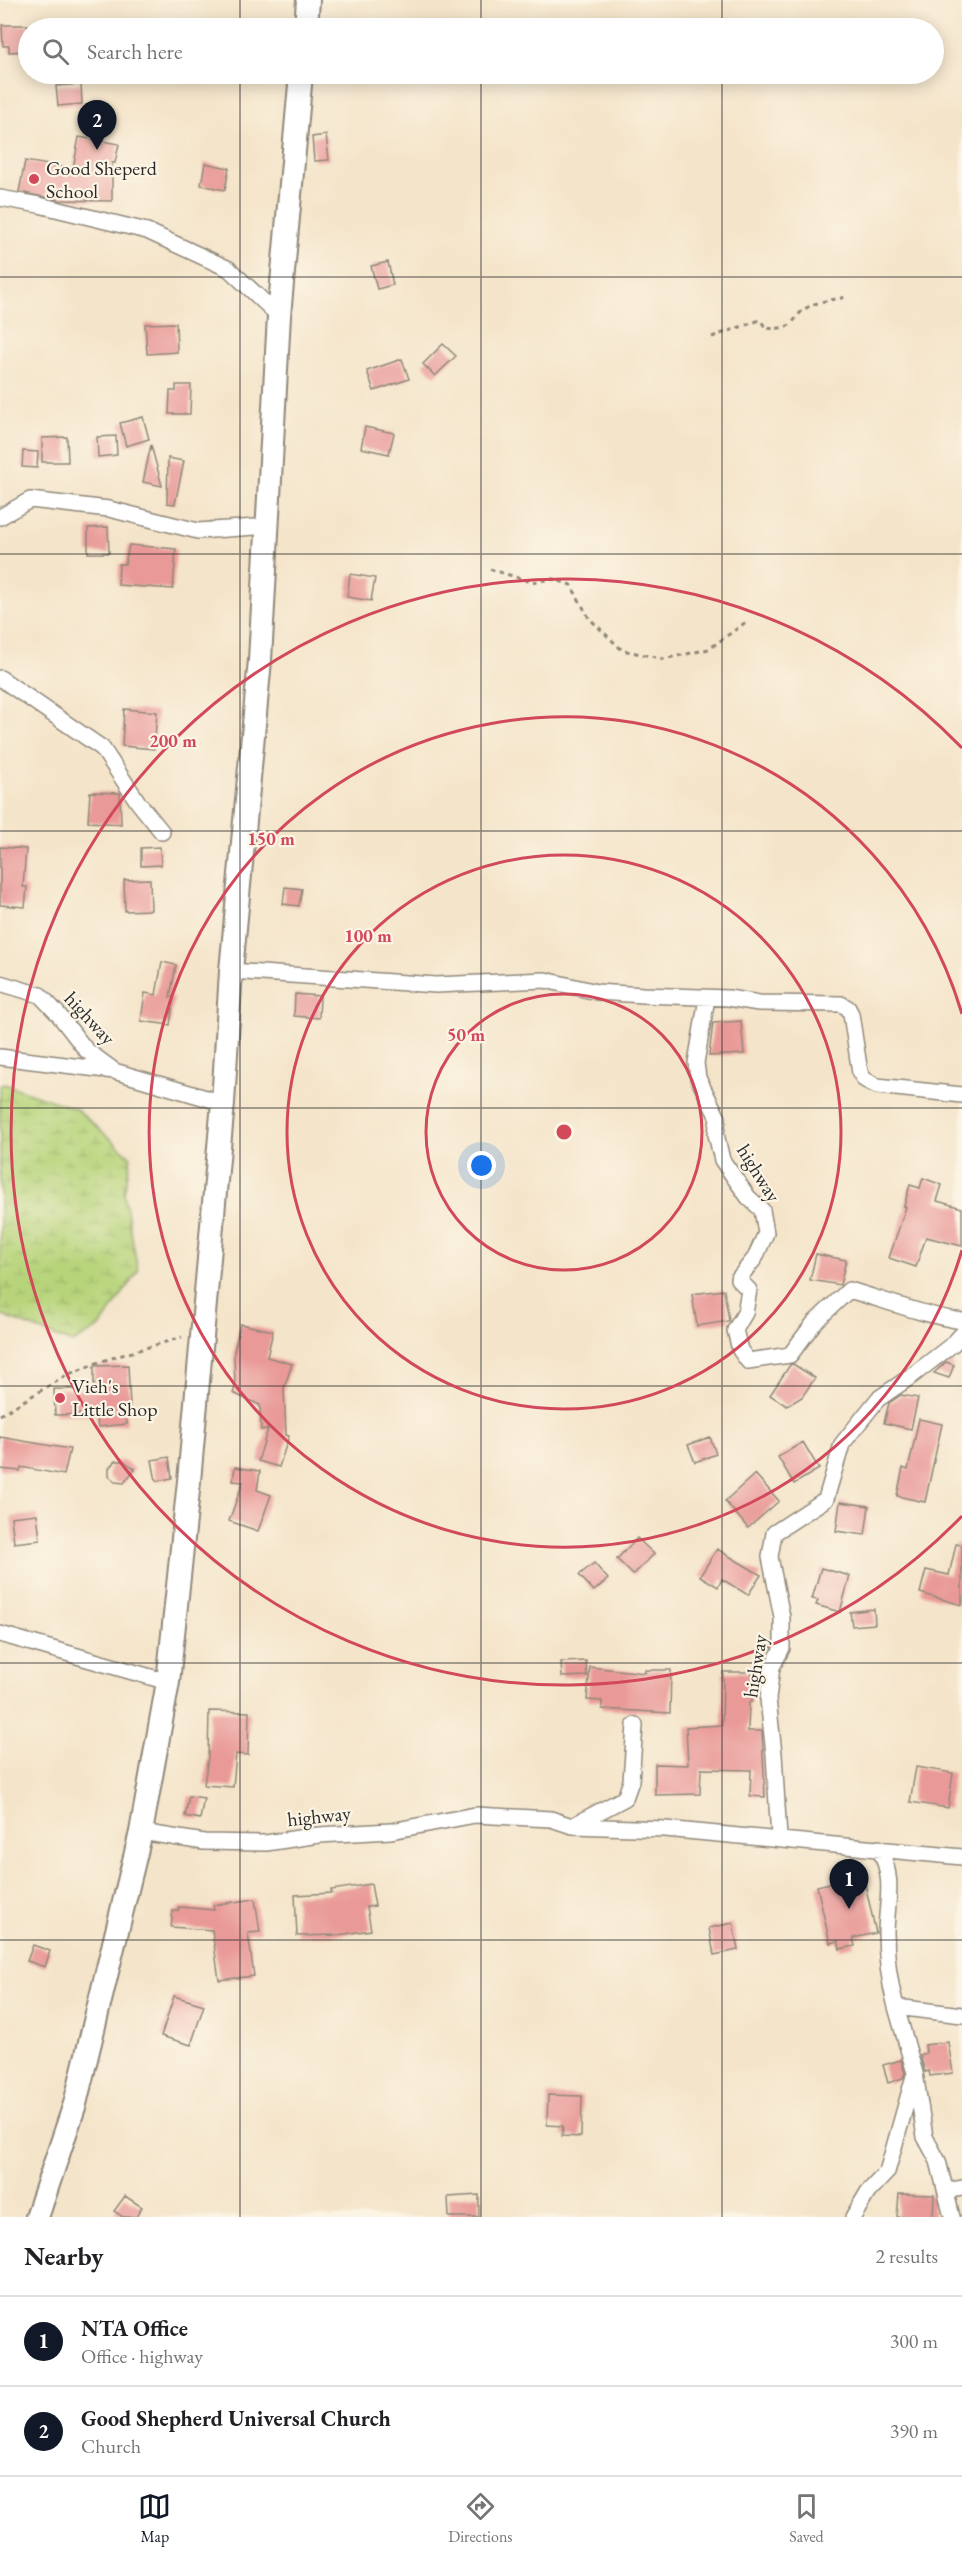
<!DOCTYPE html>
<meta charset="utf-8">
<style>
:root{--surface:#fff;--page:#f6f6f6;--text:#202124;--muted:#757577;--line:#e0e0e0;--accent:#111827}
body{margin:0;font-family:"EB Garamond",serif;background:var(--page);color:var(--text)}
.you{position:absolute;left:482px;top:1166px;width:21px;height:21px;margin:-15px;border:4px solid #fff;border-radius:50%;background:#1a73e8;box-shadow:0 0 0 9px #1a73e833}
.badge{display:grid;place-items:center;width:39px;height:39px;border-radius:50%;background:var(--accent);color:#fff;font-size:20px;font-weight:700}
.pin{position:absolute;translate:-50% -50px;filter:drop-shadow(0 2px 3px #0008)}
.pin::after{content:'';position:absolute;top:32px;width:21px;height:18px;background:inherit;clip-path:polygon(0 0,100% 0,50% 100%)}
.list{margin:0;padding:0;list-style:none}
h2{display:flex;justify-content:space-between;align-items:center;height:78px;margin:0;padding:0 24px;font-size:26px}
h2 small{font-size:20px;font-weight:400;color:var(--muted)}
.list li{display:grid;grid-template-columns:39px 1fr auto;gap:18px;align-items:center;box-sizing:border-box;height:90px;padding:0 24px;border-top:2px solid var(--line)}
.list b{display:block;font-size:22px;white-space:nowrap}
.list p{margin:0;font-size:20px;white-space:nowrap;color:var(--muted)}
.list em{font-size:20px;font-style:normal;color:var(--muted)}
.icon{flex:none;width:33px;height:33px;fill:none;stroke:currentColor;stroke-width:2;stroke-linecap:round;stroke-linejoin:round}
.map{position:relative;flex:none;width:962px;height:2217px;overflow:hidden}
.search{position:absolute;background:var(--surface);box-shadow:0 3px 15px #0003;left:18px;right:18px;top:18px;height:66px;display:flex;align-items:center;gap:15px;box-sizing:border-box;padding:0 21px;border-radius:33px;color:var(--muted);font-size:22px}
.sheet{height:258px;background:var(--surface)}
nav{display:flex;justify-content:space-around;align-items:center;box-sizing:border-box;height:84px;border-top:2px solid var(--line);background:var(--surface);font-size:16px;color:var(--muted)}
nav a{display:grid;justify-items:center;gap:3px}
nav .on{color:var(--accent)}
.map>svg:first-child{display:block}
</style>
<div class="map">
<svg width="962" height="2217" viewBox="0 0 962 2217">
<defs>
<pattern id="wetland-marsh" width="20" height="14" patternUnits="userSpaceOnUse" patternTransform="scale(1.5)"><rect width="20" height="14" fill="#b7d47a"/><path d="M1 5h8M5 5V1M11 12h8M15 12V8" fill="none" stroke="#9eb66a"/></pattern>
</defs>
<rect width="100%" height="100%" fill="#fcf5e5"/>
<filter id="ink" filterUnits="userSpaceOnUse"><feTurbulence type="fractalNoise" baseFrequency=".0167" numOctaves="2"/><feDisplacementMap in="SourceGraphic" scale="12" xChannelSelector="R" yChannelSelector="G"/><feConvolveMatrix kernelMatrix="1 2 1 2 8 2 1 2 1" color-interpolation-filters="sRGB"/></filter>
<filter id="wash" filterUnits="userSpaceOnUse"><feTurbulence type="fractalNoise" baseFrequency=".008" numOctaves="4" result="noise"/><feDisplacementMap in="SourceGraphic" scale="24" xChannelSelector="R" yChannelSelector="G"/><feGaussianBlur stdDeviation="1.35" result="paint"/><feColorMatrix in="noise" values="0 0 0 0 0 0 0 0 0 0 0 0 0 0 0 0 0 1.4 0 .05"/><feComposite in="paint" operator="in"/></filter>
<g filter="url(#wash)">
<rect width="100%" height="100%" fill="#f4e4c9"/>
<path fill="url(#wetland-marsh)" stroke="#718052" stroke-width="1.5" d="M 4,1084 L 76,1109 L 131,1157 L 124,1194 L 138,1271 L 100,1327 L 73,1343 L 0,1315 L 0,1085 Z"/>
<g id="blocks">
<path fill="#e99a98" d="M 2,25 L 28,25 L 28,51 L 9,52 L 9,46 L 3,46 Z
M 81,84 L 82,104 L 58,106 L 56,86 Z
M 326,135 L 329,160 L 314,161 L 312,137 Z
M 79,137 L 119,144 L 115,163 L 112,163 L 112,201 L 59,200 L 19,192 L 25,161 L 73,169 Z
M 205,163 L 229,168 L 225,190 L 201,185 Z
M 388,262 L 393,285 L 377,289 L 371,266 Z
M 176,323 L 177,352 L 147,354 L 145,324 Z
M 443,344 L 456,356 L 435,376 L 423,364 Z
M 402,359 L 409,379 L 374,391 L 367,371 Z
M 176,385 L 191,385 L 190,414 L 169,414 L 170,391 L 176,391 Z
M 143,417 L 149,439 L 126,446 L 120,423 Z
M 365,427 L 394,433 L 389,454 L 361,448 Z
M 116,436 L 117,455 L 98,457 L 97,437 Z
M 67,437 L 68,462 L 42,462 L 42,438 Z
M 151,445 L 162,486 L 143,482 Z
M 23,451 L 38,452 L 37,468 L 22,467 Z
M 168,458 L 184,461 L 175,504 L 167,503 Z
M 108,527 L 109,553 L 88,553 L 88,528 Z
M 129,545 L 176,549 L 173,589 L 118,585 L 119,564 L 125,564 Z
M 350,574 L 375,578 L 371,601 L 347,597 Z
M 124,709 L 157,712 L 154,749 L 122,746 Z
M 90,792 L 120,793 L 121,824 L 88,822 Z
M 0,847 L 26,849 L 23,887 L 27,887 L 25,907 L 0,905 Z
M 160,847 L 161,865 L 141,866 L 141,848 Z
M 150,879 L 151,910 L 125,911 L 124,880 Z
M 285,887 L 302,889 L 299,906 L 283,904 Z
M 162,962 L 176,965 L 170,997 L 174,997 L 170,1025 L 141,1021 L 145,993 L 156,995 Z
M 295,994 L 320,996 L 319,1018 L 294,1016 Z
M 741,1021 L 744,1054 L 709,1056 L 713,1023 Z
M 923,1178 L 942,1185 L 937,1201 L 962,1208 L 962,1246 L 926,1237 L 916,1267 L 889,1258 L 906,1207 L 904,1206 L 910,1185 L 920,1188 Z
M 816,1254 L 846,1260 L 840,1285 L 810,1280 Z
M 724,1290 L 729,1321 L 697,1326 L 692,1294 Z
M 240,1324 L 273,1331 L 267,1357 L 292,1364 L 284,1388 L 286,1435 L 289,1436 L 279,1467 L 258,1461 L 268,1429 L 261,1430 L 260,1405 L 233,1393 L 235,1388 L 234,1352 Z
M 946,1362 L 954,1365 L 949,1378 L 934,1373 Z
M 793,1364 L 815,1378 L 802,1397 L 787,1406 L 770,1395 L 790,1365 Z
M 128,1365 L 130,1406 L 126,1406 L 127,1424 L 98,1427 L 96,1414 L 55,1415 L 54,1389 L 94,1389 L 94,1366 Z
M 901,1395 L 918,1398 L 911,1429 L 884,1423 L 889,1403 Z
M 919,1419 L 942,1424 L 925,1502 L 897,1496 L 903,1468 L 908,1470 Z
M 0,1437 L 70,1449 L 64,1475 L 21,1467 L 20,1471 L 0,1469 Z
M 710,1437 L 716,1454 L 695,1462 L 688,1445 Z
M 803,1442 L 819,1469 L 794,1484 L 778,1457 Z
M 169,1457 L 172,1478 L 156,1481 L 152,1460 Z
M 115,1461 L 124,1461 L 135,1469 L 124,1483 L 115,1482 L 109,1476 L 109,1468 Z
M 235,1467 L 260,1471 L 257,1490 L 271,1495 L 258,1531 L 229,1521 L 243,1482 L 233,1481 Z
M 755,1474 L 779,1501 L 748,1528 L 725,1501 Z
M 840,1502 L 869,1506 L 865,1535 L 836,1531 Z
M 37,1514 L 40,1540 L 14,1543 L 11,1517 Z
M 637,1538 L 654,1554 L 633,1575 L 617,1559 Z
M 956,1544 L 962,1545 L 962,1605 L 920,1593 L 926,1570 L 949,1575 Z
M 717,1549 L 761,1575 L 748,1595 L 722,1579 L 718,1587 L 700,1576 Z
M 594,1563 L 608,1579 L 594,1591 L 579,1575 Z
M 821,1568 L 850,1576 L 840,1612 L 816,1605 L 818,1600 L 812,1599 Z
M 874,1609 L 875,1624 L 852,1626 L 850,1612 Z
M 586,1661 L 587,1676 L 562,1677 L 561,1662 Z
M 590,1667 L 645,1673 L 645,1670 L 671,1670 L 670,1713 L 602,1709 L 602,1701 L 587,1700 Z
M 723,1672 L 752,1672 L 752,1702 L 749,1702 L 748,1731 L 762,1731 L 765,1797 L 750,1796 L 751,1770 L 701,1769 L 700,1794 L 655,1795 L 655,1764 L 688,1765 L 686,1727 L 722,1725 Z
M 209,1711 L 249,1712 L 248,1755 L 236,1754 L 233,1787 L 204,1785 L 208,1757 Z
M 916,1767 L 953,1773 L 948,1808 L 910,1802 Z
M 189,1796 L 204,1798 L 200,1819 L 185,1816 Z
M 863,1875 L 876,1933 L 853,1938 L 855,1946 L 840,1949 L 838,1941 L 830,1943 L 817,1886 Z
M 371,1884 L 375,1906 L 367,1907 L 371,1930 L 338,1935 L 297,1936 L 295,1895 L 332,1893 L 331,1890 Z
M 255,1899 L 260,1932 L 248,1933 L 254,1976 L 219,1980 L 212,1930 L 171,1927 L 173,1911 L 178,1911 L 179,1907 L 214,1910 L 213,1905 Z
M 733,1923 L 738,1950 L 714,1955 L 709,1928 Z
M 33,1945 L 50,1951 L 45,1967 L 27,1961 Z
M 174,1996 L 204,2005 L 191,2045 L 161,2036 Z
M 948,2042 L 953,2073 L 930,2076 L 929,2071 L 925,2072 L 920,2055 L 926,2053 L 925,2045 Z
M 901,2060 L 905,2073 L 903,2078 L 888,2083 L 883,2065 Z
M 548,2095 L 582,2096 L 581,2137 L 562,2136 L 563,2126 L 547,2125 Z
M 899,2194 L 934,2195 L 933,2217 L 897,2217 Z
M 479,2195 L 479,2217 L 449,2217 L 448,2197 Z
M 125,2196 L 142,2207 L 136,2217 L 123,2217 L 114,2211 Z"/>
</g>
</g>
<g filter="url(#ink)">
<use href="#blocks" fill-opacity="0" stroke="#90887a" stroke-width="1.5"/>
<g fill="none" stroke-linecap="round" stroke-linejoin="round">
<g stroke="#90887a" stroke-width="18">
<path id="minor" d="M 0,198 L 39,205 L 147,231 L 229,269 L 279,316
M 0,517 L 30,500 L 109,509 L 198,531 L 269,526
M 0,678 L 102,748 L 138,802 L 162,832
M 231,971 L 436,985 L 545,980 L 597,992 L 643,995 L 728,998 L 759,1003 L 841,1004 L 848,1008 L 851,1014 L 860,1073 L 865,1080 L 877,1086 L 962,1095
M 0,983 L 40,995 L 58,1014 L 86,1050 L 112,1069
M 707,998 L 696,1063 L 698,1078 L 718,1118 L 716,1134 L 722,1160 L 748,1197 L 762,1210 L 766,1233 L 755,1258 L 738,1279 L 749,1290 L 745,1313 L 735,1330 L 740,1350 L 748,1361 L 790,1355 L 814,1323 L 849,1290 C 887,1301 923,1315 962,1321
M 0,1057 L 114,1071 L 223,1103
M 0,1634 L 168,1682
M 573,1826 L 665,1829 L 962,1857
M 141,1832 L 204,1842 L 266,1843 L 319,1835 L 391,1831 L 475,1815 L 551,1819 L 572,1826 L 625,1798 L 631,1781 L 635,1725
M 779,1838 L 774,1754 L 768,1699 L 772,1667 L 782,1648 L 782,1617 L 770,1557 L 774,1533 L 826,1499 L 842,1444 L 878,1399 L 913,1375 L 953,1344 L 962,1334
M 879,1848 C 895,1879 887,1899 886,1932 C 886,1958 889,1981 896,2007 L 962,2015
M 896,2007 L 915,2073 L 925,2137 L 938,2161 L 952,2217
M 946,2191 L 962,2188
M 853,2217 L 868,2192 L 887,2172 L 914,2076"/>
</g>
<g stroke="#90887a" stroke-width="26">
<path id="primary" d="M 306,28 L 308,0
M 37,2217 L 75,2104 L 141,1832 L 168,1682 L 189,1481 L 223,1103 L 231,971 L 260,660 L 279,316 L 301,74"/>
</g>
<path stroke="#90887a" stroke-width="3" stroke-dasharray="4.5 4.5" stroke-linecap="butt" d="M 712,337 L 760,320 L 766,328 C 800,331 789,316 810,306 C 820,301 835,299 847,297
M 490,569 L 531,582 L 553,579 L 571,585 L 589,618 L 622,650 L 664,659 L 709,649 L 746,622
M 0,1415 L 67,1375 L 102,1361 L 182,1337"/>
<use href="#minor" stroke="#fff" stroke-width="15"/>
<use href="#primary" stroke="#fff" stroke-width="22"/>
</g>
</g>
<path fill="none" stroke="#2b2b2b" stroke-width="1.5" stroke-opacity="0.55" d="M 240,0 L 240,28M 481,0 L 481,28M 722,0 L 722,28M 240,74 L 240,2217M 481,74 L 481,2217M 722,74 L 722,2217M 0,277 L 962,277M 0,554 L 962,554M 0,831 L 962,831M 0,1108 L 962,1108M 0,1386 L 962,1386M 0,1663 L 962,1663M 0,1940 L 962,1940"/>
<g fill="none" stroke="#d1495b" stroke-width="3">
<circle cx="564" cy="1132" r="138"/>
<circle cx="564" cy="1132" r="277"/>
<path d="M962 1250A415 415 0 1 1 962 1014"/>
<path d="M962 1516A553 553 0 1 1 962 748"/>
</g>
<g fill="#d1495b" stroke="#fcf5e5" stroke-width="2">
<circle cx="34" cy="179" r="6"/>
<circle cx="60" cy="1398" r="6"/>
</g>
<g text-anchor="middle" stroke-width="4.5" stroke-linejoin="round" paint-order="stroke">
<g font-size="20" fill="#2b2b2b" stroke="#fcf5e5" text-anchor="start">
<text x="46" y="175">Good Sheperd<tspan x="46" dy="23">School</tspan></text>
<text x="72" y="1393">Vieh's<tspan x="72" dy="23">Little Shop</tspan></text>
</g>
<g font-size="20" fill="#2b2b2b" stroke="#fcf5e5">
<text transform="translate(90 1018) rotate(47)" y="7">highway</text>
<text transform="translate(759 1173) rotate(58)" y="7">highway</text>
<text transform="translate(755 1666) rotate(-81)" y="7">highway</text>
<text transform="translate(319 1816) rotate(-6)" y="7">highway</text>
</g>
</g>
<circle cx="564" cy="1132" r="9" fill="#d1495b" stroke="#fcf5e5" stroke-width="3"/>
<g font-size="18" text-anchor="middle" font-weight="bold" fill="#d1495b" stroke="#fcf5e5" stroke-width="4.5" stroke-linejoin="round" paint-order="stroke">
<text x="173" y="747">200 m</text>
<text x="271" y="845">150 m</text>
<text x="368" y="942">100 m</text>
<text x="466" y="1041">50 m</text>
</g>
</svg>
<div class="you"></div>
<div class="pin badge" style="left:849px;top:1909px">1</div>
<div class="pin badge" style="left:97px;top:150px">2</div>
<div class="search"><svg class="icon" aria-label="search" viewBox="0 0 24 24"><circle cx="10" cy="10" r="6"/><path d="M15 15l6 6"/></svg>Search here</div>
</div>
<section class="sheet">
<h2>Nearby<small>2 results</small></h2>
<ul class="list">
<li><span class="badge">1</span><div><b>NTA Office</b><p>Office · highway</p></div><em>300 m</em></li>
<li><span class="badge">2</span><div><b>Good Shepherd Universal Church</b><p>Church</p></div><em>390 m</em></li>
</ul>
</section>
<nav>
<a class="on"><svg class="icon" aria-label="map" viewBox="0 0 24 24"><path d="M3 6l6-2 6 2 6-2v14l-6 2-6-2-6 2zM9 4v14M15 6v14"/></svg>Map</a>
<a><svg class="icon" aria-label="directions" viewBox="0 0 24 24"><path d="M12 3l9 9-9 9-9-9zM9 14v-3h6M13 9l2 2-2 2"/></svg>Directions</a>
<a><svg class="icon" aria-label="saved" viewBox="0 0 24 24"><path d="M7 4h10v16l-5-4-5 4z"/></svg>Saved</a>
</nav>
